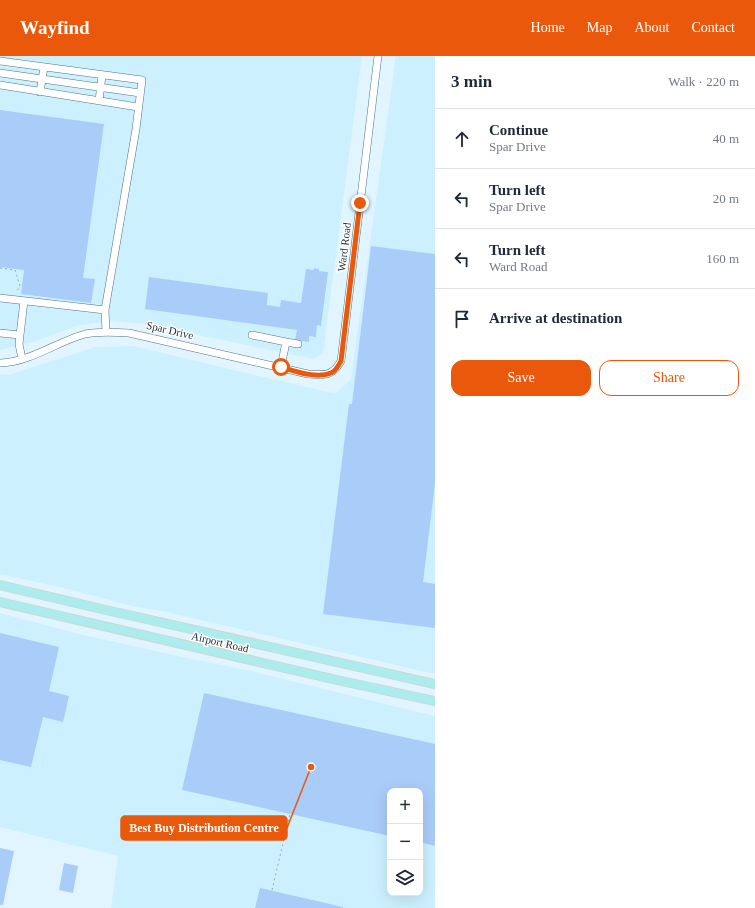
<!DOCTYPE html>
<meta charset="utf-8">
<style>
:root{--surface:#fff;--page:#f2f2f3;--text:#1f2937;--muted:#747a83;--line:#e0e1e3;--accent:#ea580c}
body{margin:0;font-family:"Times New Roman",serif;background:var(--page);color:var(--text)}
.controls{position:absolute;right:12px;bottom:12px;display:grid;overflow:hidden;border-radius:8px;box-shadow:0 4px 16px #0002}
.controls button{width:36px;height:36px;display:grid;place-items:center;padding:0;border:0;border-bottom:1px solid var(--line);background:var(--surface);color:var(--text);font:20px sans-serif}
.stop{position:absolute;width:12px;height:12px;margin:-9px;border:3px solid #ea580c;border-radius:50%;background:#fff}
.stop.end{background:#ea580c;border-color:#fff;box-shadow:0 1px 4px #0008}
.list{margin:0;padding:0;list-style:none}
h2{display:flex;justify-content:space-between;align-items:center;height:52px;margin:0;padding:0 16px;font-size:17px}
h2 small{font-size:13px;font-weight:400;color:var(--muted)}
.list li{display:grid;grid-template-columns:26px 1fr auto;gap:12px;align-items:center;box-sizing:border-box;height:60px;padding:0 16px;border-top:1px solid var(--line)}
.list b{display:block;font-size:15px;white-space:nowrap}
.list p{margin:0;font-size:13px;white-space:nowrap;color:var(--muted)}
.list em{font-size:13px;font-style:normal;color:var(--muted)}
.actions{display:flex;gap:8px;padding:12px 16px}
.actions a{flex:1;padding:9px 0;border:1px solid var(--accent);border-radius:12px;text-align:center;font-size:14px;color:var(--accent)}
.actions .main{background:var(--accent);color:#fff}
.icon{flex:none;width:22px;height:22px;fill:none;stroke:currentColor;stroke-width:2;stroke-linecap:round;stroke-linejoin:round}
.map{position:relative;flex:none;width:435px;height:852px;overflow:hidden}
header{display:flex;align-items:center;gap:24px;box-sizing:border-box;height:56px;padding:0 20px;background:var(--accent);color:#fff}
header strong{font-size:19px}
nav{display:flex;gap:22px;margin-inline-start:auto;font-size:14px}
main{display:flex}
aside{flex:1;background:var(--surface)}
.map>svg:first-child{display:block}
</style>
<header>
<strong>Wayfind</strong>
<nav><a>Home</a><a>Map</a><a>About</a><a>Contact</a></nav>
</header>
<main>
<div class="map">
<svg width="435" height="852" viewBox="0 0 435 852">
<rect width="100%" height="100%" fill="#e0f5ff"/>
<path fill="#cdf0ff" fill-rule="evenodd" d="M 0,0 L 362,0 L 323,297 L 314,303 L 144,268 L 113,265 L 79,269 L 33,286 L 0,294 Z
M 396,0 L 435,0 L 435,618 L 162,555 L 132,550 L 68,533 L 0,518 L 0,318 L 9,319 L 95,291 L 133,290 L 323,335 L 336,337 L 351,323 Z
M 0,557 L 75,577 L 187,602 L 246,614 L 435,660 L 435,852 L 111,852 L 118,800 L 0,771 ZM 390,735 L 420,735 L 420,837 L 390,837 Z"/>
<path fill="#aaccf8" d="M 0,54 L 104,68 L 83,222 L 95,223 L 91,247 L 21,238 L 24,214 L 0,211 Z
M 371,190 L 435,198 L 435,428 L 423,526 L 435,528 L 435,572 L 323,558 L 349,348 L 352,348 Z
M 314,212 L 319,213 L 319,215 L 328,216 L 321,270 L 317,269 L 316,281 L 309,280 L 309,286 L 295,284 L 297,274 L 145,253 L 149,221 L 268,237 L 267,249 L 280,251 L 281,244 L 301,247 L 306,213 L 314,214 Z
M 0,577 L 59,591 L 49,635 L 69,640 L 63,666 L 43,661 L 31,711 L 0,704 Z
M 204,637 L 435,688 L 435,790 L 420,786 L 420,735 L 390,735 L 390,780 L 182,734 Z
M 0,792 L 14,795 L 3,849 L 0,849 Z
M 64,807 L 78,810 L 73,837 L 59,834 Z
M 260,832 L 343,851 L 343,852 L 255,852 Z"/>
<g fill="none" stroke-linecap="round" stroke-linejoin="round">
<g stroke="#52727f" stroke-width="8">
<path id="minor" d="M 0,5 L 142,24 L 136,73 L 105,254 L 106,276
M 0,17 L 140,37
M 0,29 L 138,51
M 40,36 L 44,11
M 99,45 L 102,19
M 0,242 L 105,254
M 0,277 L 20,279 L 24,245
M 20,279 L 19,288 L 22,303
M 252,279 L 286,286
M 0,307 C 31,306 56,286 85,278 C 99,275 115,276 129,277 L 308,318 C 324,319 332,321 341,305 L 378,0
M 281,311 L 286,286 L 298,288"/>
</g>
<g stroke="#d2d5d6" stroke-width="10">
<path id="major" d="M 0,529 L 106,554 L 435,628
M 0,546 L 337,624 L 435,645"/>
</g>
<path stroke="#98aab2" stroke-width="1" stroke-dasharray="2 3" stroke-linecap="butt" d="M 0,212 L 15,214 L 20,230 L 16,236
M 272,834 L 290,758"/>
<use href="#minor" stroke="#fff" stroke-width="7"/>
<use href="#major" stroke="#abecec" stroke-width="8"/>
</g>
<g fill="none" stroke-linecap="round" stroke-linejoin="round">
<path stroke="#ea580c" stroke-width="5" d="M 281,311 C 295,315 316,323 331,317 C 336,315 338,310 341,305 L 360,147"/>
</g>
<g text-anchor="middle" stroke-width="3" stroke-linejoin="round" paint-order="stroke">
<g font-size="11" fill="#1d2b30" stroke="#fff">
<text transform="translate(344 191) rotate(-83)" y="4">Ward Road</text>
<text transform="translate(170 274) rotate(13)" y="4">Spar Drive</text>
<text transform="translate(220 586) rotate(13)" y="4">Airport Road</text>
</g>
</g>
<path fill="none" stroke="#e8590c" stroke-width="1.5" d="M311 711L287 772"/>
<circle fill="#e8590c" stroke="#fff" stroke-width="1.5" cx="311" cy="711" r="4"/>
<rect fill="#e8590c" stroke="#e8590c" stroke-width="1.5" x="121" y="760" width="166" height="24" rx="4"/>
<g font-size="12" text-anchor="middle" font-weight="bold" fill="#fff">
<text x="204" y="776">Best Buy Distribution Centre</text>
</g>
</svg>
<div class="controls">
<button>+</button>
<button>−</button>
<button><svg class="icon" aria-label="layers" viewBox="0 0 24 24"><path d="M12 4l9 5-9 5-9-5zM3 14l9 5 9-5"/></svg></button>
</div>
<div class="stop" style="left:281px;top:311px"></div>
<div class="stop end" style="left:360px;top:147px"></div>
</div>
<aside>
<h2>3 min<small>Walk · 220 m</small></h2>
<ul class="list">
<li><svg class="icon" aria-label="ahead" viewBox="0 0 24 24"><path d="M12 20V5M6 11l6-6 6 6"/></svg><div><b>Continue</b><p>Spar Drive</p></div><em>40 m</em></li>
<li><svg class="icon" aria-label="left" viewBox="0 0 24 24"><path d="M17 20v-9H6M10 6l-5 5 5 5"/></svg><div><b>Turn left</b><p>Spar Drive</p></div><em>20 m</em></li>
<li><svg class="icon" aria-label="left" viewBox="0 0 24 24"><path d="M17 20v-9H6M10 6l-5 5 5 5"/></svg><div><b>Turn left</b><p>Ward Road</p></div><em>160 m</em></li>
<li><svg class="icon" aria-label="arrive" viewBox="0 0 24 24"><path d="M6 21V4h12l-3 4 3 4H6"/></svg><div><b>Arrive at destination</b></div></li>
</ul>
<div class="actions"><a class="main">Save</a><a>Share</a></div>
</aside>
</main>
